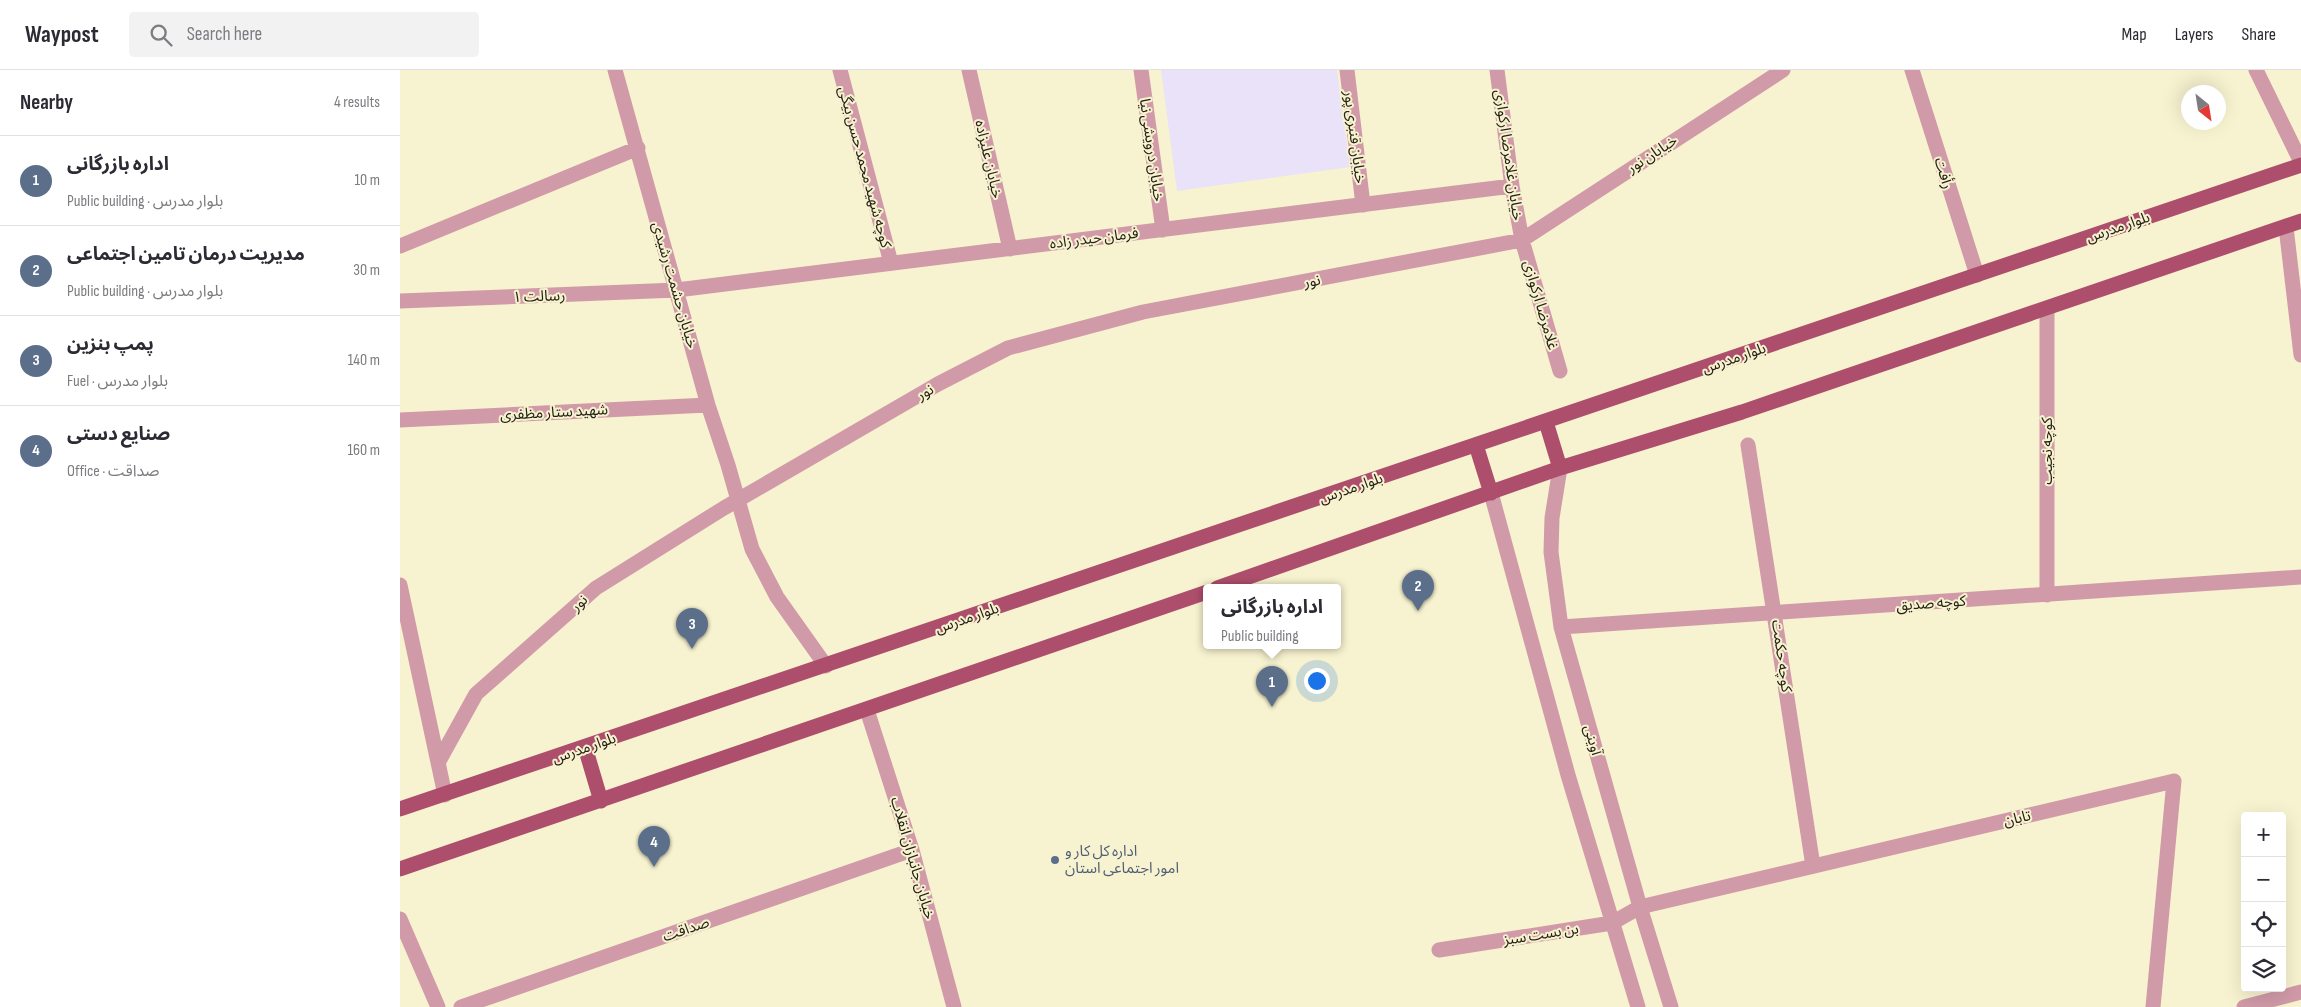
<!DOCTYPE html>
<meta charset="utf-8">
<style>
:root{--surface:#fff;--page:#f2f2f3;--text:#2b2b33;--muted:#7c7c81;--line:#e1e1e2;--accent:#7c3aed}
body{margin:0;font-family:"Sofia Sans Condensed","Noto Sans Arabic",sans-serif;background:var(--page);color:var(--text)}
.controls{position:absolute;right:15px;bottom:15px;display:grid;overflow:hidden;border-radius:5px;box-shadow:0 5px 20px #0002}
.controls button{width:45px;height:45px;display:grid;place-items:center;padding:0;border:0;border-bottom:1px solid var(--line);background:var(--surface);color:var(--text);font:25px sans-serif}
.compass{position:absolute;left:1781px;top:15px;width:45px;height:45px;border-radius:50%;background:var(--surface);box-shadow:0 5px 20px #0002;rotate:150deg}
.you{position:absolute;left:916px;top:610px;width:18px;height:18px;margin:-12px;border:4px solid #fff;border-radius:50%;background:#1a73e8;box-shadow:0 0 0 8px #1a73e833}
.badge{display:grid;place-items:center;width:32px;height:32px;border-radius:50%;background:var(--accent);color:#fff;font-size:16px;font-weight:700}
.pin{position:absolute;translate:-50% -41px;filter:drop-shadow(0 1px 2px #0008)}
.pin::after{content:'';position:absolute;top:26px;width:18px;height:15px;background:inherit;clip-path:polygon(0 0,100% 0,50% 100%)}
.popup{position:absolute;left:803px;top:514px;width:138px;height:65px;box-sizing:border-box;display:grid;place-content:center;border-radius:5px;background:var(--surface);filter:drop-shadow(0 1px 4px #0005);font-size:16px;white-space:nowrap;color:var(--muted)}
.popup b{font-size:19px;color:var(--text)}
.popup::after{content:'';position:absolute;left:50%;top:100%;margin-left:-10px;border:10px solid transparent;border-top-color:var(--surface)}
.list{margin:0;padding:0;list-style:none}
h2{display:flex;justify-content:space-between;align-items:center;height:65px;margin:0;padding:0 20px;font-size:21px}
h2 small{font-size:16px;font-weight:400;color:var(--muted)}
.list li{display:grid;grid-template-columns:32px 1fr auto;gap:15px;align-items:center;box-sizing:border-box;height:90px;padding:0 20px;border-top:1px solid var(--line)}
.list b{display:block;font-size:19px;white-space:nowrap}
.list p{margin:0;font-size:16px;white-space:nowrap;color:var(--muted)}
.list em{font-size:16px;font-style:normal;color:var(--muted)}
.icon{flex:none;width:28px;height:28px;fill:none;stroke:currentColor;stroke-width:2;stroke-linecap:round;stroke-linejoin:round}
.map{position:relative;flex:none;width:1901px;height:937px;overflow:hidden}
header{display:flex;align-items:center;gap:30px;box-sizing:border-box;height:70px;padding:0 25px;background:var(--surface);border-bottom:1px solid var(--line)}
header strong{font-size:24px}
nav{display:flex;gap:28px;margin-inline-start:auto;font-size:18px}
.search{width:350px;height:45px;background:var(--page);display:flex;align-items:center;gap:12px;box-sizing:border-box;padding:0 18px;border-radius:5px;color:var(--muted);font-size:19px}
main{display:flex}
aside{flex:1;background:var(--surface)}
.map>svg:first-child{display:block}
</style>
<header>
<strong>Waypost</strong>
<div class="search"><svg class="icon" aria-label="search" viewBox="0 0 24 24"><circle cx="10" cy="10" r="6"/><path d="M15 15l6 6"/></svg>Search here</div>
<nav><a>Map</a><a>Layers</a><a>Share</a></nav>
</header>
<main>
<aside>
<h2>Nearby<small>4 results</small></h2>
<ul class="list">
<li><span class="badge" style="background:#5c6f8a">1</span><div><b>اداره بازرگانی</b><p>Public building · بلوار مدرس</p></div><em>10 m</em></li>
<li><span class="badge" style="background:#5c6f8a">2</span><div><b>مدیریت درمان تامین اجتماعی</b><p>Public building · بلوار مدرس</p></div><em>30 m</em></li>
<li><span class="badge" style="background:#5c6f8a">3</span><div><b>پمپ بنزین</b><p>Fuel · بلوار مدرس</p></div><em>140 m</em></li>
<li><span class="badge" style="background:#5c6f8a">4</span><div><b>صنایع دستی</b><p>Office · صداقت</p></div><em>160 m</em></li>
</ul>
</aside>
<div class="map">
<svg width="1901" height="937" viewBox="0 0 1901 937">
<rect width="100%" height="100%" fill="#f7f2cf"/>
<path fill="#e9e2f8" d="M 761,0 L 937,0 L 950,97 L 777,121 Z"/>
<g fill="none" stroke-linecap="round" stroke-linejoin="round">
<path stroke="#d19aa8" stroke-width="15" d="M 215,0 L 308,335 L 328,395 L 352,479 L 377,527 L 426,596
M 440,0 L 491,193
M 569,0 L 610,179
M 741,0 L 763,160
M 947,0 L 963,135
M 1097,0 L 1112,116 L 1122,170 L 1160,301
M 1512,0 L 1577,205
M 1856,0 L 1901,92
M 1886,157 L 1901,285
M 0,176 L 238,78
M 0,231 L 277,220 L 1112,116
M 1647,238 L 1647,525
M 0,350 L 308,335
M 1348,375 L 1413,796
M 1160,398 L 1152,448 L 1151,482 L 1161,557 L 1240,837 L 1271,937
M 1091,423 L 1168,705 L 1238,937
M 0,515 L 45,725
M 1161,557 L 1901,507
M 467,640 L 512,780 L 554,937
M 39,691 L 76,624 L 196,518 L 324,438 L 538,314 L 608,278 L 743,242 L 1122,170 L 1383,0
M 0,849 L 38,937
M 1039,880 L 1212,853 L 1240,837 L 1774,711 L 1753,937
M 61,937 L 512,780
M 1844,937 L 1901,922"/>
<path stroke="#ae4e6d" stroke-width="15" d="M 1146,352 L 1160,398
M 1076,375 L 1091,423
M 817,518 L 1160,398 L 1342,342 L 1901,151
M 185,677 L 201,731
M 0,739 L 1901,95
M 0,799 L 807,522"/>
</g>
<circle fill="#5c6f8a" stroke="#f7f2cf" stroke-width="2" cx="655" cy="790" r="5"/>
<g text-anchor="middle" stroke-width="4" stroke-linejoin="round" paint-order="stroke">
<g font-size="15" fill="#252317" stroke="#f7f2cf">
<text transform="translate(955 67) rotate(83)" y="5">خیابان قنبری پور</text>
<text transform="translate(752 80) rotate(82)" y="5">خیابان درویشی نیا</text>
<text transform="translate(1252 84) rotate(-33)" y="5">خیابان نور</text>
<text transform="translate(1109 85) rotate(82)" y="5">خیابان غلامرضا ارکوازی</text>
<text transform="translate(589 89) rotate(77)" y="5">خیابان علیزاده</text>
<text transform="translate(465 97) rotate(75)" y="5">کوچه شهید محمد حسن بیگی</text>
<text transform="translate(1544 103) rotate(73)" y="5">رأفت</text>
<text transform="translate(1718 157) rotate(-19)" y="5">بلوار مدرس</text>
<text transform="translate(694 168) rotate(-7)" y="5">فرمان حیدر زاده</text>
<text transform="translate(912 211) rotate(-11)" y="5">نور</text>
<text transform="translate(275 215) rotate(74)" y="5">خیابان حشمت رشیدی</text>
<text transform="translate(139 226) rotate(-2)" y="5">رسالت ۱</text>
<text transform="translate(1141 235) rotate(74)" y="5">غلامرضا ارکوازی</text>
<text transform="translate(1334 288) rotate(-19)" y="5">بلوار مدرس</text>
<text transform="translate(525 322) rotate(-30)" y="5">نور</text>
<text transform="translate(154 342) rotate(-3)" y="5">شهید ستار مظفری</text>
<text transform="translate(1647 381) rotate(-90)" y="5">کوچه نجیب</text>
<text transform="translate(951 418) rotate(-19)" y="5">بلوار مدرس</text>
<text transform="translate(179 533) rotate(-42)" y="5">نور</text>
<text transform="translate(1531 533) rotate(-4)" y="5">کوچه صدیق</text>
<text transform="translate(567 548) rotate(-19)" y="5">بلوار مدرس</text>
<text transform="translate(1382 586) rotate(82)" y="5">کوچه حکمت</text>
<text transform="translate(1193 670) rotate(74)" y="5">آوینی</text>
<text transform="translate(184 678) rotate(-19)" y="5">بلوار مدرس</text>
<text transform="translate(1617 748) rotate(-13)" y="5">تابان</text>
<text transform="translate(513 788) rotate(74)" y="5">خیابان جانبازان انقلاب</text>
<text transform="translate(286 859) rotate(-19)" y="5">صداقت</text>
<text transform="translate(1141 864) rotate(-9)" y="5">بن بست سبز</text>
</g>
<g font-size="15" fill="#4e5e75" stroke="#f7f2cf" text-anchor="start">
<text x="665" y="786">اداره کل کار و<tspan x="665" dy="17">امور اجتماعی استان</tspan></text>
</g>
</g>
</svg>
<div class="controls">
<button>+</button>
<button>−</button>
<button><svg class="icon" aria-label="locate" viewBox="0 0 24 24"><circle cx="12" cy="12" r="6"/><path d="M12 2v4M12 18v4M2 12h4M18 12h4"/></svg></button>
<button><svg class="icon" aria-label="layers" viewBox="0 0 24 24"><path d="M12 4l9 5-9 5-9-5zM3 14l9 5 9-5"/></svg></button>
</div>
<svg class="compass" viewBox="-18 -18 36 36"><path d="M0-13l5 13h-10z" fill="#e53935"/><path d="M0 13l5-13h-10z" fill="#7c7c81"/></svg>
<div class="you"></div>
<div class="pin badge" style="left:872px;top:637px;background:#5c6f8a">1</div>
<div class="popup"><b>اداره بازرگانی</b>Public building</div>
<div class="pin badge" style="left:1018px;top:541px;background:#5c6f8a">2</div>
<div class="pin badge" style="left:292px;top:579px;background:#5c6f8a">3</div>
<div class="pin badge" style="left:254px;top:797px;background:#5c6f8a">4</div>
</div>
</main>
